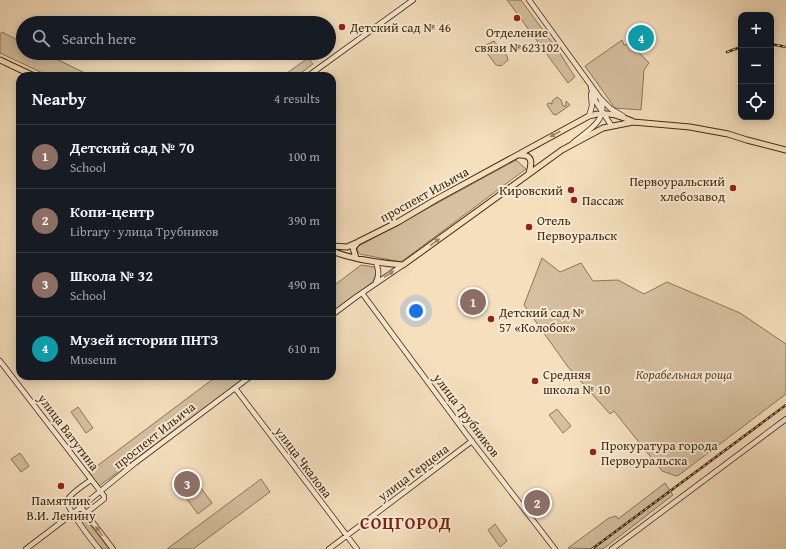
<!DOCTYPE html>
<meta charset="utf-8">
<style>
:root{--surface:#171b24;--page:#242831;--text:#f1f3f6;--muted:#9ea1a6;--line:#363941;--accent:#0b8043}
body{margin:0;font-family:"Gentium Book Plus",serif;background:var(--page);color:var(--text)}
.controls{position:absolute;right:12px;top:12px;display:grid;overflow:hidden;border-radius:8px;box-shadow:0 2px 10px #0003}
.controls button{width:36px;height:36px;display:grid;place-items:center;padding:0;border:0;border-bottom:1px solid var(--line);background:var(--surface);color:var(--text);font:20px sans-serif}
.you{position:absolute;left:416px;top:311px;width:14px;height:14px;margin:-10px;border:3px solid #fff;border-radius:50%;background:#1a73e8;box-shadow:0 0 0 6px #1a73e833}
.badge{display:grid;place-items:center;width:26px;height:26px;border-radius:50%;background:var(--accent);color:#fff;font-size:13px;font-weight:700}
.pin{position:absolute;translate:-50% -50%;border:2px solid #fff;box-shadow:0 1px 4px #0006}
.list{margin:0;padding:0;list-style:none}
h2{display:flex;justify-content:space-between;align-items:center;height:52px;margin:0;padding:0 16px;font-size:17px}
h2 small{font-size:13px;font-weight:400;color:var(--muted)}
.list li{display:grid;grid-template-columns:26px 1fr auto;gap:12px;align-items:center;box-sizing:border-box;height:64px;padding:0 16px;border-top:1px solid var(--line)}
.list b{display:block;font-size:15px;white-space:nowrap}
.list p{margin:0;font-size:13px;white-space:nowrap;color:var(--muted)}
.list em{font-size:13px;font-style:normal;color:var(--muted)}
.icon{flex:none;width:22px;height:22px;fill:none;stroke:currentColor;stroke-width:2;stroke-linecap:round;stroke-linejoin:round}
.map{position:relative;flex:none;width:786px;height:549px;overflow:hidden}
.search{position:absolute;background:var(--surface);box-shadow:0 2px 10px #0003;left:16px;top:16px;width:320px;height:44px;display:flex;align-items:center;gap:10px;box-sizing:border-box;padding:0 14px;border-radius:22px;color:var(--muted);font-size:15px}
.panel{position:absolute;background:var(--surface);box-shadow:0 2px 10px #0003;left:16px;top:72px;width:320px;height:308px;border-radius:12px}
.map>svg:first-child{display:block}
</style>
<div class="map">
<svg width="786" height="549" viewBox="0 0 786 549">
<rect width="100%" height="100%" fill="#f5dfbd"/>
<filter id="stains"><feTurbulence type="fractalNoise" baseFrequency=".005" numOctaves="4"/><feColorMatrix values="0 0 0 0 .2 0 0 0 0 .09 0 0 0 0 .02 0 0 0 .5 -.17"/></filter>
<radialGradient id="worn" r=".72"><stop offset=".6" stop-color="#630" stop-opacity="0"/><stop offset="1" stop-color="#630" stop-opacity=".3"/></radialGradient>
<path fill="#d6c0a0" stroke="#8c765a" d="M 507,0 L 521,0 L 559,52 L 575,77 L 568,83 Z
M 2,32 L 23,43 L 23,53 L 44,53 L 91,76 L 49,76 L 0,53 L 0,35 Z
M 622,40 L 624,45 L 631,44 L 649,63 L 644,70 L 641,110 L 615,108 L 585,66 Z
M 494,41 L 507,56 L 508,60 L 501,66 L 496,65 L 484,49 L 486,45 Z
M 308,58 L 313,64 L 297,76 L 283,76 Z
M 557,97 L 561,100 L 563,106 L 566,106 L 566,101 L 570,105 L 556,115 L 553,114 L 547,105 L 548,103 L 552,104 L 552,101 Z
M 516,160 L 526,169 L 401,262 L 360,254 L 358,252 L 357,247 Z
M 542,258 L 560,272 L 581,263 L 593,281 L 618,280 L 644,294 L 667,282 L 740,313 L 786,344 L 786,394 L 679,475 L 676,476 L 662,471 L 614,411 L 610,414 L 568,367 L 524,305 Z
M 361,265 L 374,267 L 377,271 L 373,282 L 332,313 L 332,287 Z
M 217,376 L 248,376 L 99,486 L 89,472 Z
M 78,407 L 93,428 L 86,433 L 71,412 Z
M 557,409 L 571,426 L 563,433 L 549,415 Z
M 20,453 L 29,466 L 21,472 L 11,459 Z
M 261,479 L 270,492 L 193,549 L 167,549 Z
M 195,480 L 212,503 L 198,514 L 180,490 Z
M 665,483 L 673,495 L 603,549 L 568,548 L 609,518 L 616,516 L 618,519 Z
M 86,519 L 109,549 L 101,549 L 81,522 Z
M 495,524 L 507,541 L 500,547 L 488,530 Z"/>
<g fill="none" stroke-linecap="round" stroke-linejoin="round">
<g stroke="#412b14" stroke-width="6">
<path id="secondary" d="M 529,0 L 600,98 L 611,109 L 623,116
M 308,76 L 413,0
M 591,88 L 596,102 L 611,125
M 589,116 L 592,106 L 591,94
M 573,143 C 587,131 608,121 601,100
M 376,262 C 378,269 380,275 376,282
M 362,293 L 467,435 L 555,549
M 332,315 L 356,297 L 403,265
M 0,361 L 104,496 L 104,499 L 86,513
M 235,388 L 357,549
M 91,480 C 85,484 69,495 67,501 C 66,507 93,542 99,549
M 81,507 L 113,549
M 26,549 L 81,507 L 135,463 L 251,376
M 329,549 L 472,441
M 612,549 L 786,419"/>
</g>
<g stroke="#412b14" stroke-width="7">
<path id="primary" d="M 0,60 L 34,76
M 519,155 C 533,154 532,163 529,173
M 332,246 L 347,247 L 356,243
M 332,251 C 354,260 380,263 403,265 L 562,150 L 603,128 L 633,122 L 690,127 L 728,134 L 747,140 L 786,150
M 356,258 L 353,248 L 358,242 L 398,222 L 435,200 L 589,116 C 606,111 617,115 632,121"/>
</g>
<use href="#secondary" stroke="#f8ead4" stroke-width="4.5"/>
<use href="#primary" stroke="#f5dfbd" stroke-width="5"/>
<g stroke="#412b14" stroke-width="2.5">
<path id="rail" d="M 771,44 L 786,47
M 727,52 L 741,47
M 592,549 L 786,405"/>
</g>
<use href="#rail" stroke="#f8ead4" stroke-width="1" stroke-dasharray="3" stroke-linecap="butt"/>
</g>
<defs><path id="oneway-solid" d="M-6-.8H1V-3.2L6.5 0L1 3.2V.8H-6Z"/></defs>
<g fill="#9b8568">
<use href="#oneway-solid" transform="translate(555 134) rotate(152)"/>
<use href="#oneway-solid" transform="translate(435 242) rotate(-36)"/>
</g>
<g fill="#9c8a74">
<use href="#oneway-solid" transform="translate(389 274) rotate(-33)"/>
<use href="#oneway-solid" transform="translate(99 531) rotate(-127)"/>
</g>
<g fill="#8f2418" stroke="#f8ead4" stroke-width="1.5">
<circle cx="517" cy="18" r="4"/>
<circle cx="342" cy="27" r="4"/>
<circle cx="733" cy="188" r="4"/>
<circle cx="571" cy="190" r="4"/>
<circle cx="574" cy="200" r="4"/>
<circle cx="529" cy="227" r="4"/>
<circle cx="491" cy="319" r="4"/>
<circle cx="535" cy="381" r="4"/>
<circle cx="593" cy="452" r="4"/>
<circle cx="61" cy="486" r="4"/>
</g>
<g text-anchor="middle" stroke-width="4" stroke-linejoin="round" paint-order="stroke">
<g font-size="13" fill="#412b14" stroke="#f8ead4" text-anchor="start">
<text x="350" y="32">Детский сад № 46</text>
<text x="517" y="37" text-anchor="middle">Отделение<tspan x="517" dy="15">связи №623102</tspan></text>
<text x="725" y="186" text-anchor="end">Первоуральский<tspan x="725" dy="15">хлебозавод</tspan></text>
<text x="563" y="195" text-anchor="end">Кировский</text>
<text x="582" y="205">Пассаж</text>
<text x="537" y="225">Отель<tspan x="537" dy="15">Первоуральск</tspan></text>
<text x="499" y="317">Детский сад №<tspan x="499" dy="15">57 «Колобок»</tspan></text>
<text x="543" y="379">Средняя<tspan x="543" dy="15">школа № 10</tspan></text>
<text x="601" y="450">Прокуратура города<tspan x="601" dy="15">Первоуральска</tspan></text>
<text x="61" y="505" text-anchor="middle">Памятник<tspan x="61" dy="15">В.И. Ленину</tspan></text>
</g>
<g font-size="13" fill="#412b14" stroke="#f8ead4">
<text transform="translate(424 194) rotate(-29)" y="5">проспект Ильича</text>
<text transform="translate(467 415) rotate(53)" y="5">улица Трубников</text>
<text transform="translate(69 432) rotate(53)" y="5">улица Ватутина</text>
<text transform="translate(154 435) rotate(-38)" y="5">проспект Ильича</text>
<text transform="translate(304 462) rotate(53)" y="5">улица Чкалова</text>
<text transform="translate(413 472) rotate(-37)" y="5">улица Герцена</text>
</g>
<g font-size="13" font-style="italic" fill="#5f4930" stroke="#f8ead4">
<text x="684" y="379">Корабельная роща</text>
</g>
<g font-size="17" font-weight="bold" letter-spacing="1" fill="#7a1f14" stroke="#f8ead4">
<text x="406" y="529">СОЦГОРОД</text>
</g>
</g>
<rect width="100%" height="100%" filter="url(#stains)"/>
<rect width="100%" height="100%" fill="url(#worn)"/>
</svg>
<div class="controls">
<button>+</button>
<button>−</button>
<button><svg class="icon" aria-label="locate" viewBox="0 0 24 24"><circle cx="12" cy="12" r="6"/><path d="M12 2v4M12 18v4M2 12h4M18 12h4"/></svg></button>
</div>
<div class="you"></div>
<div class="pin badge" style="left:473px;top:302px;background:#8d6e63">1</div>
<div class="pin badge" style="left:537px;top:503px;background:#8d6e63">2</div>
<div class="pin badge" style="left:187px;top:484px;background:#8d6e63">3</div>
<div class="pin badge" style="left:641px;top:38px;background:#0f9aa8">4</div>
<div class="search"><svg class="icon" aria-label="search" viewBox="0 0 24 24"><circle cx="10" cy="10" r="6"/><path d="M15 15l6 6"/></svg>Search here</div>
<section class="panel">
<h2>Nearby<small>4 results</small></h2>
<ul class="list">
<li><span class="badge" style="background:#8d6e63">1</span><div><b>Детский сад № 70</b><p>School</p></div><em>100 m</em></li>
<li><span class="badge" style="background:#8d6e63">2</span><div><b>Копи-центр</b><p>Library · улица Трубников</p></div><em>390 m</em></li>
<li><span class="badge" style="background:#8d6e63">3</span><div><b>Школа № 32</b><p>School</p></div><em>490 m</em></li>
<li><span class="badge" style="background:#0f9aa8">4</span><div><b>Музей истории ПНТЗ</b><p>Museum</p></div><em>610 m</em></li>
</ul>
</section>
</div>
